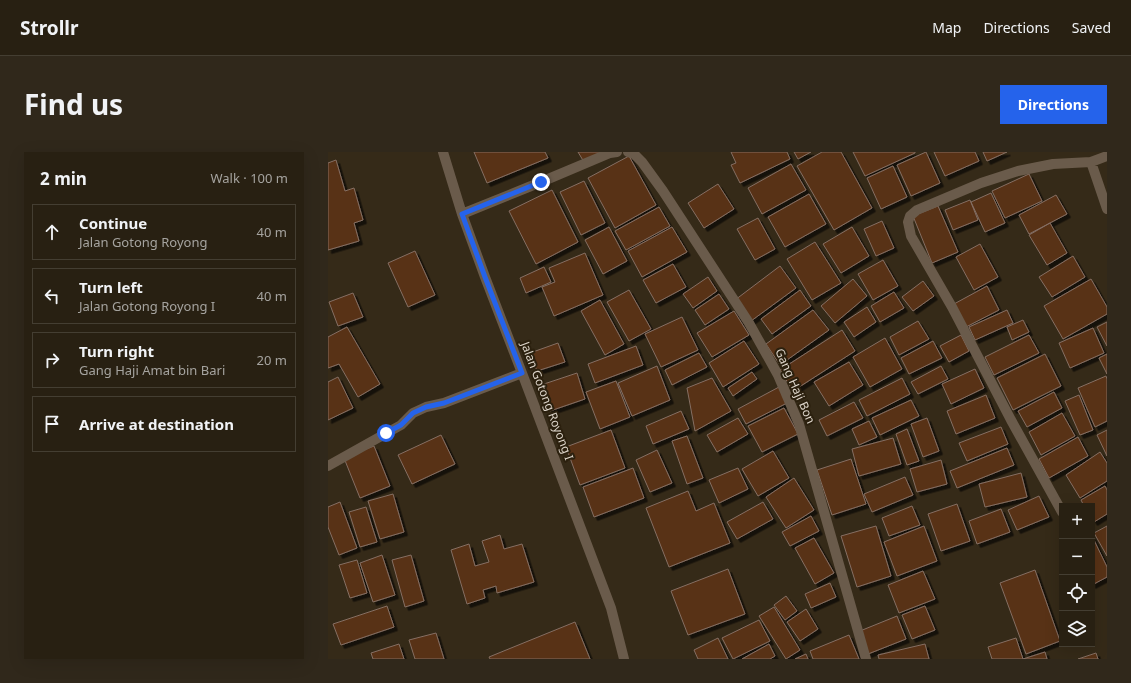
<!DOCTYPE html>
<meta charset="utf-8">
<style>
:root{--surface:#282012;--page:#30281b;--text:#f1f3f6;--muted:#a5a39f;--line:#443e32;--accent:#2563eb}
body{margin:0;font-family:"Noto Sans",sans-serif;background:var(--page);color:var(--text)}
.controls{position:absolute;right:12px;bottom:12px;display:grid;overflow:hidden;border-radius:0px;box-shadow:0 4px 16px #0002}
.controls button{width:36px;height:36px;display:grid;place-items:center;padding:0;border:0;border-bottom:1px solid var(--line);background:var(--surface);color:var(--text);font:20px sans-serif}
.stop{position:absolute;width:12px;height:12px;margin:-9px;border:3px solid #2563eb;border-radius:50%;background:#fff}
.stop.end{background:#2563eb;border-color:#fff;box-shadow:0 1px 4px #0008}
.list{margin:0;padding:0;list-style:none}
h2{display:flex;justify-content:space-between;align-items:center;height:52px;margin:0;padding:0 16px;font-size:17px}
h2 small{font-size:13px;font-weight:400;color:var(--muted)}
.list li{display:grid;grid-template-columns:26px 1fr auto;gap:12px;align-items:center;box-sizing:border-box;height:56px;margin:0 8px 8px;padding:0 8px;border:1px solid var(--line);border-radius:0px}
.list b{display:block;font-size:15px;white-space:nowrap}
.list p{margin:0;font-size:13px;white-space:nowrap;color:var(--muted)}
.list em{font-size:13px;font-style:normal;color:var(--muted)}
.icon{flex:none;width:22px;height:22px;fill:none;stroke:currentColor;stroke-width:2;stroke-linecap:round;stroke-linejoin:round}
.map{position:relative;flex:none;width:779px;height:507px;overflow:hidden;border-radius:0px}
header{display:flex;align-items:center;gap:24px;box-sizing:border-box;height:56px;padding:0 20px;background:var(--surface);border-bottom:1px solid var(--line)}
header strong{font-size:19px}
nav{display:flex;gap:22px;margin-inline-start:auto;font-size:14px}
.intro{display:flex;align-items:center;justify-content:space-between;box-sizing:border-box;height:96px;padding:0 24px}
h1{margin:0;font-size:28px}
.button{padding:10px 18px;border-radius:0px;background:var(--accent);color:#fff;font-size:14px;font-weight:700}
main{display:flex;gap:24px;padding:0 24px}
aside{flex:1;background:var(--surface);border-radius:0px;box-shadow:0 4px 16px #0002}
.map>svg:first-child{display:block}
</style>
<header>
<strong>Strollr</strong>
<nav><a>Map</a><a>Directions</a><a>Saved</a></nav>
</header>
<div class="intro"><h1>Find us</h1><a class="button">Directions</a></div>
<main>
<aside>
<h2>2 min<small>Walk · 100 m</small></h2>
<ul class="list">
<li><svg class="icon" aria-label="ahead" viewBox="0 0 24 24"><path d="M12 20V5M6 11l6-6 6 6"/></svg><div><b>Continue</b><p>Jalan Gotong Royong</p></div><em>40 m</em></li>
<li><svg class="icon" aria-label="left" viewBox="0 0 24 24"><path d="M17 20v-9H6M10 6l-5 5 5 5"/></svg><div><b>Turn left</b><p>Jalan Gotong Royong I</p></div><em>40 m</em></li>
<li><svg class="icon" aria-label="right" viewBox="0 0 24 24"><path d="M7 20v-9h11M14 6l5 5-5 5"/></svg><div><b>Turn right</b><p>Gang Haji Amat bin Bari</p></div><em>20 m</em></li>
<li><svg class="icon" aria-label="arrive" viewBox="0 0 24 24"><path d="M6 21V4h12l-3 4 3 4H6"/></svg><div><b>Arrive at destination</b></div></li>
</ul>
</aside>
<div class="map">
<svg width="779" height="507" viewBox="0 0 779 507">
<defs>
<filter id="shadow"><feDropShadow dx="3.5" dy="3.5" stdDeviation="0" flood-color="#0009"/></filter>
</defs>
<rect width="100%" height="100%" fill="#352a18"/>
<path fill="#593015" stroke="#856f63" filter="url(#shadow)" d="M 146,0 L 217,0 L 220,6 L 159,31 Z
M 250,0 L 273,0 L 256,10 Z
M 403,0 L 459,0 L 462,7 L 412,31 L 403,13 L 408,11 Z
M 466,0 L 483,0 L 470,7 Z
M 494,0 L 513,0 L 544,56 L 506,78 L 469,14 Z
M 525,0 L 587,0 L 587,1 L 537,24 Z
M 598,0 L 612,31 L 583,44 L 569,13 Z
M 606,0 L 647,0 L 651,9 L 617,24 Z
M 655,0 L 679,0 L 659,9 Z
M 301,4 L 328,53 L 287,76 L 260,26 Z
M 8,8 L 17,39 L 26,36 L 35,68 L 26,71 L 31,89 L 0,98 L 0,11 Z
M 463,12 L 478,38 L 434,62 L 420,36 Z
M 565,14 L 579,45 L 553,57 L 539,26 Z
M 701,22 L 714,49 L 677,66 L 664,39 Z
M 256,29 L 277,71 L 253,83 L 232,40 Z
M 390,32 L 406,57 L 376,76 L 360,51 Z
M 224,38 L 250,90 L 208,112 L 181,59 Z
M 663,41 L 677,71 L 657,80 L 643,50 Z
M 481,42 L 498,72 L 457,95 L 440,65 Z
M 728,43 L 739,62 L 701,82 L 691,63 Z
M 642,48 L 650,68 L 625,78 L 617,58 Z
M 610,54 L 630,100 L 604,111 L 585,64 Z
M 331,55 L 342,74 L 298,98 L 287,79 Z
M 430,66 L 447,97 L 427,108 L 409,77 Z
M 554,69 L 566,96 L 548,104 L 536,77 Z
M 722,71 L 739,101 L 719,113 L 701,83 Z
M 281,75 L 299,109 L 275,122 L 257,88 Z
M 344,75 L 359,100 L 314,125 L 300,99 Z
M 524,75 L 541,104 L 513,121 L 495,92 Z
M 487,90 L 513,131 L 484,148 L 459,107 Z
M 652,92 L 670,125 L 646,138 L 628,105 Z
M 87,99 L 107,143 L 80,155 L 60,111 Z
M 257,101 L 275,143 L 226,164 L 214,135 L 227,130 L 221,116 Z
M 745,104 L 757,125 L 724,145 L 711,125 Z
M 555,108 L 570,134 L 545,148 L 530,122 Z
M 345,112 L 358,135 L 328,151 L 315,128 Z
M 452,114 L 468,136 L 423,169 L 407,148 Z
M 216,115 L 223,130 L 198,141 L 192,126 Z
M 380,125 L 389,139 L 365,156 L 355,142 Z
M 525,127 L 539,144 L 507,171 L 493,154 Z
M 763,127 L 779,155 L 779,162 L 735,187 L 716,154 Z
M 595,129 L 606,144 L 585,159 L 574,145 Z
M 659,134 L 671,158 L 638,175 L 626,152 Z
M 301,138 L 323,177 L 301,189 L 279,150 Z
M 472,138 L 483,154 L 444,182 L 433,167 Z
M 566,140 L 576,156 L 552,170 L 543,154 Z
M 25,141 L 35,165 L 10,174 L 1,150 Z
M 391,142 L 401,157 L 377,173 L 367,158 Z
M 272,148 L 296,192 L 277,203 L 253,159 Z
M 539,155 L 548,170 L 526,185 L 516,170 Z
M 485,158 L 501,178 L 452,213 L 438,192 Z
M 679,158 L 685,171 L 647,188 L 641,175 Z
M 406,159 L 421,183 L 384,205 L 369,181 Z
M 354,165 L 370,198 L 333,215 L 317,182 Z
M 695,168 L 701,180 L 684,188 L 679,175 Z
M 590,169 L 601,187 L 571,203 L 562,185 Z
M 779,170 L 779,194 L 769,175 Z
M 19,175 L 52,232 L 30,245 L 11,212 L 0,216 L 0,185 Z
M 765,176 L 776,201 L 742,216 L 731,191 Z
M 514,178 L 527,199 L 465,239 L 452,218 Z
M 633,183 L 641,199 L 621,210 L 612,194 Z
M 701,183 L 711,201 L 666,223 L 657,205 Z
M 557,186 L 574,217 L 542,235 L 525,205 Z
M 416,189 L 431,212 L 395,235 L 381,211 Z
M 605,189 L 614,206 L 581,222 L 573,206 Z
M 230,191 L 237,210 L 209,219 L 202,201 Z
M 308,194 L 315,213 L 267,231 L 260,212 Z
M 371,201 L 379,215 L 344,233 L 337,218 Z
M 717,202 L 733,234 L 685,258 L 669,226 Z
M 779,202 L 779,222 L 771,206 Z
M 521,210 L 535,233 L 501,254 L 486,230 Z
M 329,214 L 342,248 L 304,264 L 290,231 Z
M 613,214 L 620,227 L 590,242 L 583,230 Z
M 647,217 L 656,236 L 623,252 L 614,232 Z
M 424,220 L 429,227 L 405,244 L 400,236 Z
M 249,221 L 257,247 L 222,259 L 213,233 Z
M 778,224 L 779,227 L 779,269 L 767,275 L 750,236 Z
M 10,225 L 25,256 L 0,268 L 0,230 Z
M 384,226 L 403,259 L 367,279 L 359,236 Z
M 574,226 L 582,242 L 539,264 L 531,248 Z
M 288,229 L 302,265 L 272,277 L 258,240 Z
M 451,235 L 459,251 L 418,272 L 410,257 Z
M 726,240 L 734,256 L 699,275 L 690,259 Z
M 658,243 L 667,266 L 628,282 L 619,259 Z
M 751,243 L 765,278 L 752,283 L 737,249 Z
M 583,248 L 591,264 L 552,283 L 544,266 Z
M 526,250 L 535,266 L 499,284 L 491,268 Z
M 456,256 L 470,282 L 434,300 L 420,274 Z
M 353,259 L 361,277 L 325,292 L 318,274 Z
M 734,261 L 747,284 L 713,303 L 701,280 Z
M 410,266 L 420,282 L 389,300 L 379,283 Z
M 599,266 L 611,299 L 595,305 L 583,272 Z
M 541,269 L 549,285 L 531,293 L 524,277 Z
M 673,275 L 680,292 L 639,309 L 631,291 Z
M 579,277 L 591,309 L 579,313 L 568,282 Z
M 283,278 L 297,316 L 252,333 L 238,295 Z
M 779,278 L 779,304 L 769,283 Z
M 113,283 L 127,312 L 84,332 L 70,303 Z
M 359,284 L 375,326 L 359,332 L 344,289 Z
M 750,285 L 760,304 L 721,326 L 711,307 Z
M 565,286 L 573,312 L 531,324 L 524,297 Z
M 46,294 L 62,334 L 32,346 L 16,306 Z
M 679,296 L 686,313 L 629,336 L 622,319 Z
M 329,298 L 344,331 L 322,340 L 308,308 Z
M 445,299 L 461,326 L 430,344 L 414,317 Z
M 772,300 L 779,311 L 779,329 L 752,346 L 738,323 Z
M 523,307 L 538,352 L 504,363 L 489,318 Z
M 613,308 L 619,332 L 589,340 L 582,317 Z
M 305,316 L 316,346 L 266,365 L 255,335 Z
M 410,316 L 420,337 L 391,351 L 381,328 Z
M 693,321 L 699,345 L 657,355 L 651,332 Z
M 577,325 L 585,343 L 544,360 L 536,342 Z
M 466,326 L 486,358 L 458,376 L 438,345 Z
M 777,334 L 779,338 L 779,362 L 766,370 L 764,367 L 764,354 L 756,354 L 753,348 Z
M 360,339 L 368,359 L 386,351 L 402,391 L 341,415 L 318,356 Z
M 65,342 L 76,380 L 52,387 L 40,349 Z
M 711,344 L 721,365 L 689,378 L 680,358 Z
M 12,350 L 29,396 L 11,403 L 0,375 L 0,355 Z
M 435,350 L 445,367 L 409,387 L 399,370 Z
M 629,352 L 642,389 L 613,399 L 600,362 Z
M 584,354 L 592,373 L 561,384 L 554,366 Z
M 38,355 L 49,390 L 32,395 L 21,360 Z
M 673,357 L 682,380 L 649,392 L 641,369 Z
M 483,364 L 491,379 L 462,394 L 454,380 Z
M 548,374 L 563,424 L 529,435 L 513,384 Z
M 596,374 L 609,409 L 569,424 L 556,390 Z
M 779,374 L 779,404 L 766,381 Z
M 172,383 L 176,397 L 194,392 L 206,430 L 169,441 L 168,434 L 155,438 L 157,446 L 139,452 L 123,398 L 141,392 L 147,414 L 161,410 L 154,389 Z
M 764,384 L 779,415 L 779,425 L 764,433 Z
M 486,386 L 506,421 L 487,432 L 467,396 Z
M 54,403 L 67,443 L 45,450 L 32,411 Z
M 83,403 L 96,449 L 77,455 L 64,408 Z
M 29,408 L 39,441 L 22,446 L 11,413 Z
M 400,417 L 417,462 L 360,483 L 343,439 Z
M 707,418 L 732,489 L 698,502 L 672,431 Z
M 595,419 L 607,447 L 571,461 L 560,433 Z
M 502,431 L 508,445 L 483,456 L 477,442 Z
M 458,444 L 469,459 L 457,468 L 446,453 Z
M 59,454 L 66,475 L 13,493 L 5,472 Z
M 597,454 L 607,478 L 584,487 L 574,463 Z
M 446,455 L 472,498 L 458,507 L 431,464 Z
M 478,457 L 490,477 L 472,489 L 459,470 Z
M 569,464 L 578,487 L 540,502 L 532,479 Z
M 431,468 L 442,489 L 405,507 L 394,486 Z
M 247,470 L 262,507 L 162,507 L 161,505 Z
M 108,481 L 116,507 L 87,507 L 81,488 Z
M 521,483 L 531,507 L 485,507 L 482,499 Z
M 390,486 L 400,507 L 370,507 L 366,498 Z
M 688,486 L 695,507 L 664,507 L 660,495 Z
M 71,492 L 76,507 L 45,507 L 43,501 Z
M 441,492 L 447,504 L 442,507 L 414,507 Z
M 597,492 L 601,507 L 551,507 L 550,503 Z
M 717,500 L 719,507 L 695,507 Z
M 768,501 L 770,507 L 750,507 Z
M 478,502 L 480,507 L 467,507 Z"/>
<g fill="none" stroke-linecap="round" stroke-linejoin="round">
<path stroke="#6a5b4b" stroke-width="10" d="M 115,0 L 134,62 L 157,125 L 194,221 L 283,456 L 296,507
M 300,0 L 306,2 L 314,10 L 335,39 L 421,171 L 450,223 L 471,272 L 538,507
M 763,10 L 779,57
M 134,62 L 213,30 L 282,1 L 289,0
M 0,314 L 73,273 L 85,261 L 98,255 L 116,251 L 194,221
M 734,360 L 683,268 L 624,155 L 583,84 L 580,70 L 582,64 L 589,58 L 653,31 L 690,19 L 725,12 L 763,10 L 779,4"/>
</g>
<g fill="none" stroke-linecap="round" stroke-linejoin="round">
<path stroke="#2563eb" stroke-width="5" d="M 58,281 L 73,273 L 85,261 L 98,255 L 116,251 L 194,221 L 157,125 L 134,62 L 213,30"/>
</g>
<g text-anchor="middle" stroke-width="4" stroke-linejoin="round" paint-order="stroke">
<g font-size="12" fill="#dcd4c9" stroke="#2b200e">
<text transform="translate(467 234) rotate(66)" y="4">Gang Haji Bon</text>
<text transform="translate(219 249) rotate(69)" y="4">Jalan Gotong Royong I</text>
</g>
</g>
</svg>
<div class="controls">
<button>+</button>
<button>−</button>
<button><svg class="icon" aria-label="locate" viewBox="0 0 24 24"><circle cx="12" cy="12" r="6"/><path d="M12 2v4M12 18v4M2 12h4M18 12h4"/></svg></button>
<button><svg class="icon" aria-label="layers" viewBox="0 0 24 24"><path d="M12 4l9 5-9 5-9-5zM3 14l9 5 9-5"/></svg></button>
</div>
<div class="stop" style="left:58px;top:281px"></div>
<div class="stop end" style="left:213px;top:30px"></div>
</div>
</main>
